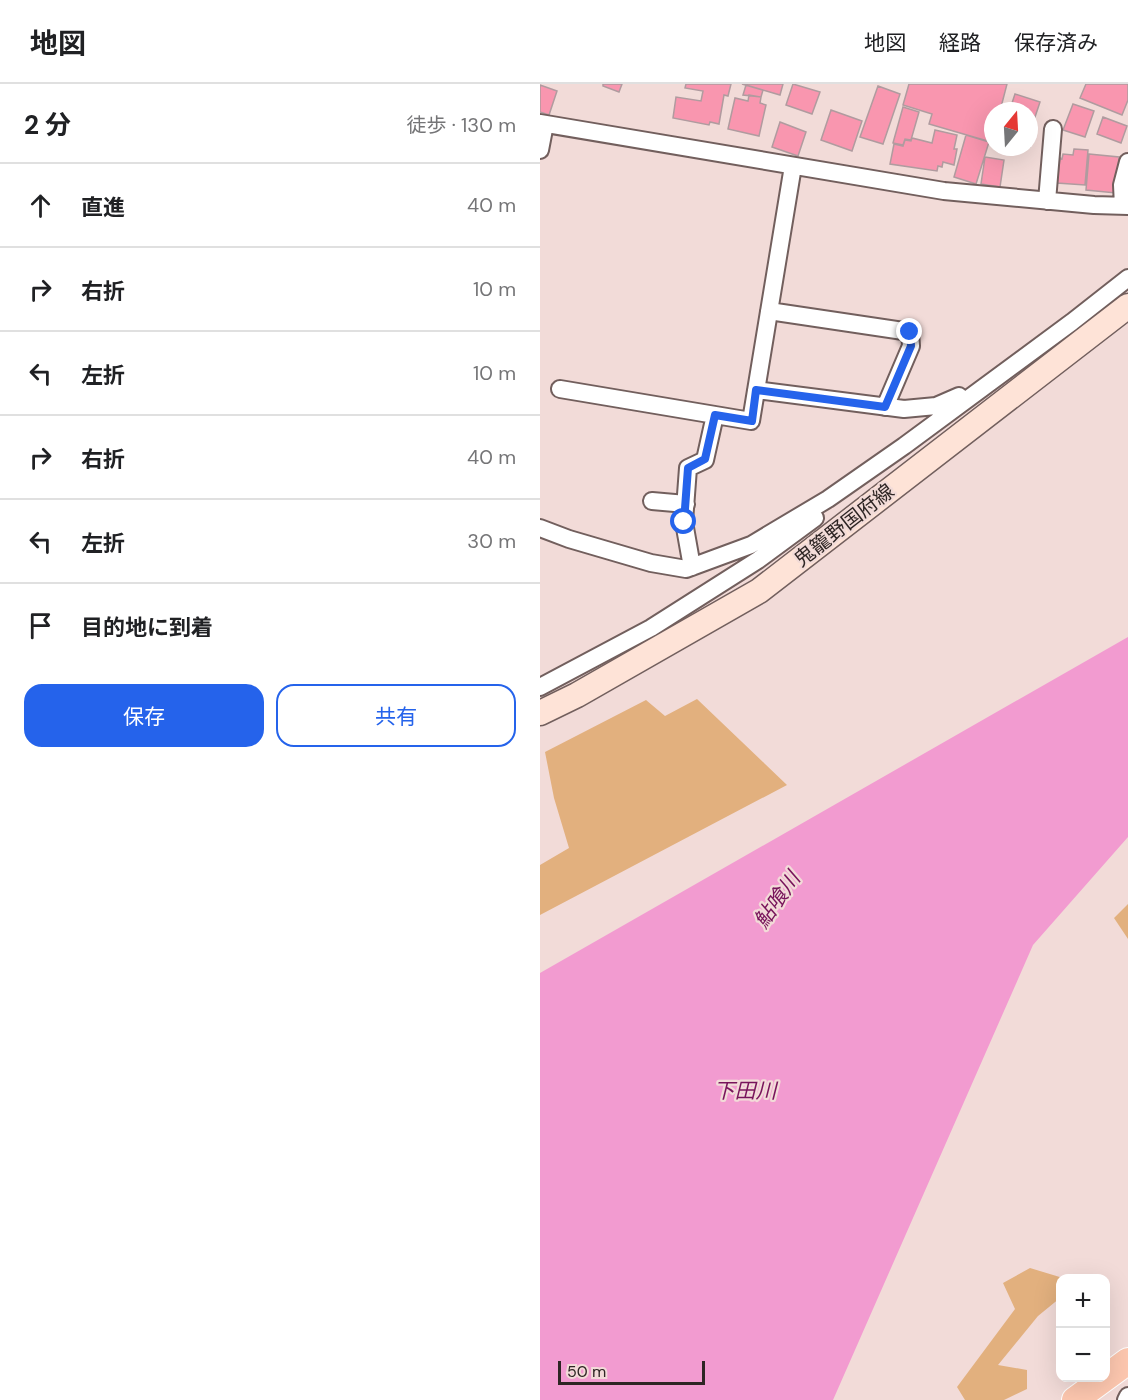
<!DOCTYPE html>
<html lang="ja">
<meta charset="utf-8">
<style>
:root{--surface:#fff;--page:#f2f2f2;--text:#202124;--muted:#757577;--line:#e0e0e0;--accent:#2563eb}
body{margin:0;font-family:"DM Sans","Noto Sans JP",sans-serif;background:var(--page);color:var(--text)}
.controls{position:absolute;right:18px;bottom:18px;display:grid;overflow:hidden;border-radius:12px;box-shadow:0 6px 24px #0002}
.controls button{width:54px;height:54px;display:grid;place-items:center;padding:0;border:0;border-bottom:2px solid var(--line);background:var(--surface);color:var(--text);font:30px sans-serif}
.compass{position:absolute;left:444px;top:18px;width:54px;height:54px;border-radius:50%;background:var(--surface);box-shadow:0 6px 24px #0002;rotate:18deg}
.scale{position:absolute;left:18px;bottom:15px;width:147px;box-sizing:border-box;padding-left:6px;border:3px solid #2e2524;border-top:0;font-size:16px;line-height:21px;white-space:nowrap;color:#2e2524;-webkit-text-stroke:4px #f2dbd8;paint-order:stroke}
.stop{position:absolute;width:18px;height:18px;margin:-14px;border:4px solid #2563eb;border-radius:50%;background:#fff}
.stop.end{background:#2563eb;border-color:#fff;box-shadow:0 2px 6px #0008}
.list{margin:0;padding:0;list-style:none}
h2{display:flex;justify-content:space-between;align-items:center;height:78px;margin:0;padding:0 24px;font-size:26px}
h2 small{font-size:20px;font-weight:400;color:var(--muted)}
.list li{display:grid;grid-template-columns:39px 1fr auto;gap:18px;align-items:center;box-sizing:border-box;height:84px;padding:0 24px;border-top:2px solid var(--line)}
.list b{display:block;font-size:22px;white-space:nowrap}
.list em{font-size:20px;font-style:normal;color:var(--muted)}
.actions{display:flex;gap:12px;padding:18px 24px}
.actions a{flex:1;padding:14px 0;border:2px solid var(--accent);border-radius:18px;text-align:center;font-size:21px;color:var(--accent)}
.actions .main{background:var(--accent);color:#fff}
.icon{flex:none;width:33px;height:33px;fill:none;stroke:currentColor;stroke-width:2;stroke-linecap:round;stroke-linejoin:round}
.map{position:relative;flex:none;width:588px;height:1316px;overflow:hidden}
header{display:flex;align-items:center;gap:36px;box-sizing:border-box;height:84px;padding:0 30px;background:var(--surface);border-bottom:2px solid var(--line)}
header strong{font-size:28px}
nav{display:flex;gap:33px;margin-inline-start:auto;font-size:21px}
main{display:flex}
aside{flex:1;background:var(--surface)}
.map>svg:first-child{display:block}
</style>
<header>
<strong>地図</strong>
<nav><a>地図</a><a>経路</a><a>保存済み</a></nav>
</header>
<main>
<aside>
<h2>2 分<small>徒歩 · 130 m</small></h2>
<ul class="list">
<li><svg class="icon" aria-label="ahead" viewBox="0 0 24 24"><path d="M12 20V5M6 11l6-6 6 6"/></svg><div><b>直進</b></div><em>40 m</em></li>
<li><svg class="icon" aria-label="right" viewBox="0 0 24 24"><path d="M7 20v-9h11M14 6l5 5-5 5"/></svg><div><b>右折</b></div><em>10 m</em></li>
<li><svg class="icon" aria-label="left" viewBox="0 0 24 24"><path d="M17 20v-9H6M10 6l-5 5 5 5"/></svg><div><b>左折</b></div><em>10 m</em></li>
<li><svg class="icon" aria-label="right" viewBox="0 0 24 24"><path d="M7 20v-9h11M14 6l5 5-5 5"/></svg><div><b>右折</b></div><em>40 m</em></li>
<li><svg class="icon" aria-label="left" viewBox="0 0 24 24"><path d="M17 20v-9H6M10 6l-5 5 5 5"/></svg><div><b>左折</b></div><em>30 m</em></li>
<li><svg class="icon" aria-label="arrive" viewBox="0 0 24 24"><path d="M6 21V4h12l-3 4 3 4H6"/></svg><div><b>目的地に到着</b></div></li>
</ul>
<div class="actions"><a class="main">保存</a><a>共有</a></div>
</aside>
<div class="map">
<svg width="588" height="1316" viewBox="0 0 588 1316">
<rect width="100%" height="100%" fill="#f2dbd8"/>
<path fill="#e2b07e" d="M 157,615 L 247,701 L 0,831 L 0,781 L 29,764 L 14,714 L 5,668 L 106,616 L 125,632 Z
M 588,820 L 588,855 L 574,834 Z
M 490,1184 L 523,1194 L 520,1194 L 520,1214 L 498,1232 L 458,1281 L 487,1286 L 487,1305 L 464,1316 L 425,1316 L 417,1303 L 475,1225 L 463,1199 Z"/>
<path fill="#f29bd0" d="M 588,553 L 588,753 L 493,861 L 293,1316 L 0,1316 L 0,889 Z"/>
<path fill="#f996af" stroke="#b09b9f" stroke-width="1.5" d="M 63,0 L 82,0 L 79,8 L 63,2 Z
M 146,0 L 191,0 L 188,12 L 184,11 L 179,40 L 170,38 L 169,41 L 133,34 L 136,13 L 161,17 L 163,7 L 145,4 Z
M 202,0 L 243,0 L 240,11 Z
M 253,0 L 280,8 L 272,30 L 246,21 Z
M 369,0 L 467,0 L 460,27 L 453,27 L 453,50 L 451,58 L 389,40 L 392,30 L 363,21 Z
M 546,0 L 588,0 L 588,16 L 582,31 L 540,14 Z
M 0,1 L 17,7 L 9,31 L 0,28 Z
M 206,1 L 223,6 L 221,13 L 203,11 Z
M 338,2 L 360,10 L 343,60 L 320,53 Z
M 475,10 L 500,18 L 495,33 L 489,31 L 489,27 L 470,25 Z
M 209,11 L 221,13 L 220,19 L 226,21 L 219,52 L 188,45 L 195,14 L 208,17 Z
M 533,20 L 554,27 L 545,53 L 523,46 Z
M 363,23 L 379,28 L 371,56 L 365,55 L 363,61 L 353,59 Z
M 291,26 L 322,37 L 312,67 L 281,56 Z
M 563,33 L 587,42 L 581,59 L 557,50 Z
M 240,38 L 266,48 L 258,72 L 232,63 Z
M 489,44 L 492,44 L 490,63 L 486,63 L 489,63 Z
M 395,46 L 417,51 L 414,65 L 417,65 L 414,81 L 403,78 L 402,83 L 398,82 L 397,87 L 350,80 L 354,60 L 363,62 L 365,56 L 371,57 L 372,54 L 392,59 Z
M 426,51 L 449,58 L 436,100 L 414,93 Z
M 534,65 L 548,66 L 545,101 L 517,99 L 520,74 L 522,75 L 523,70 L 533,71 Z
M 549,70 L 579,73 L 576,109 L 546,106 Z
M 445,73 L 464,76 L 460,103 L 441,100 Z"/>
<g fill="none" stroke-linecap="round" stroke-linejoin="round">
<g stroke="#725f5d" stroke-width="20">
<path id="minor" d="M 0,39 L 404,107 L 554,121 L 588,122
M 0,66 L 5,40
M 507,117 L 513,45
M 583,122 L 582,101 L 588,78
M 229,227 L 370,248 L 371,262 L 345,323
M 20,305 L 211,337 L 253,82
M 216,306 L 364,325 L 396,322 L 419,312
M 112,417 L 146,420
M 0,444 L 29,455 L 111,479 L 146,485 L 211,461 L 288,415 L 364,362 L 532,238 L 588,194
M 152,483 L 144,438 L 148,384 L 165,376 L 175,331
M 0,603 L 111,544 L 218,476 L 275,434
M 586,1316 L 588,1312"/>
</g>
<g stroke="#725f5d" stroke-width="27">
<path id="secondary" d="M 0,629 L 37,611 L 219,507 L 588,222"/>
</g>
<g stroke="#fff" stroke-width="28">
<path id="primary" d="M 535,1316 L 588,1277"/>
</g>
<use href="#minor" stroke="#fff" stroke-width="16"/>
<use href="#secondary" stroke="#fee3d7" stroke-width="24"/>
<use href="#primary" stroke="#fdc7af" stroke-width="26"/>
</g>
<g fill="none" stroke-linecap="round" stroke-linejoin="round">
<path stroke="#2563eb" stroke-width="8" d="M 144,438 L 148,384 L 165,375 L 175,331 L 212,337 L 216,306 L 345,323 L 371,262 L 370,248"/>
</g>
<g text-anchor="middle" stroke-width="4.5" stroke-linejoin="round" paint-order="stroke">
<g font-size="20" fill="#2e2524" stroke="#f2dbd8">
<text transform="translate(304 441) rotate(-38)" y="7">鬼籠野国府線</text>
</g>
<g font-size="21" font-style="italic" fill="#78145b" stroke="#f2dbd8">
<text transform="translate(237 816) rotate(-55)" y="7">鮎喰川</text>
<text x="205" y="1014">下田川</text>
</g>
</g>
</svg>
<div class="controls">
<button>+</button>
<button>−</button>
</div>
<svg class="compass" viewBox="-18 -18 36 36"><path d="M0-13l5 13h-10z" fill="#e53935"/><path d="M0 13l5-13h-10z" fill="#757577"/></svg>
<div class="scale">50 m</div>
<div class="stop" style="left:144px;top:438px"></div>
<div class="stop end" style="left:370px;top:248px"></div>
</div>
</main>
